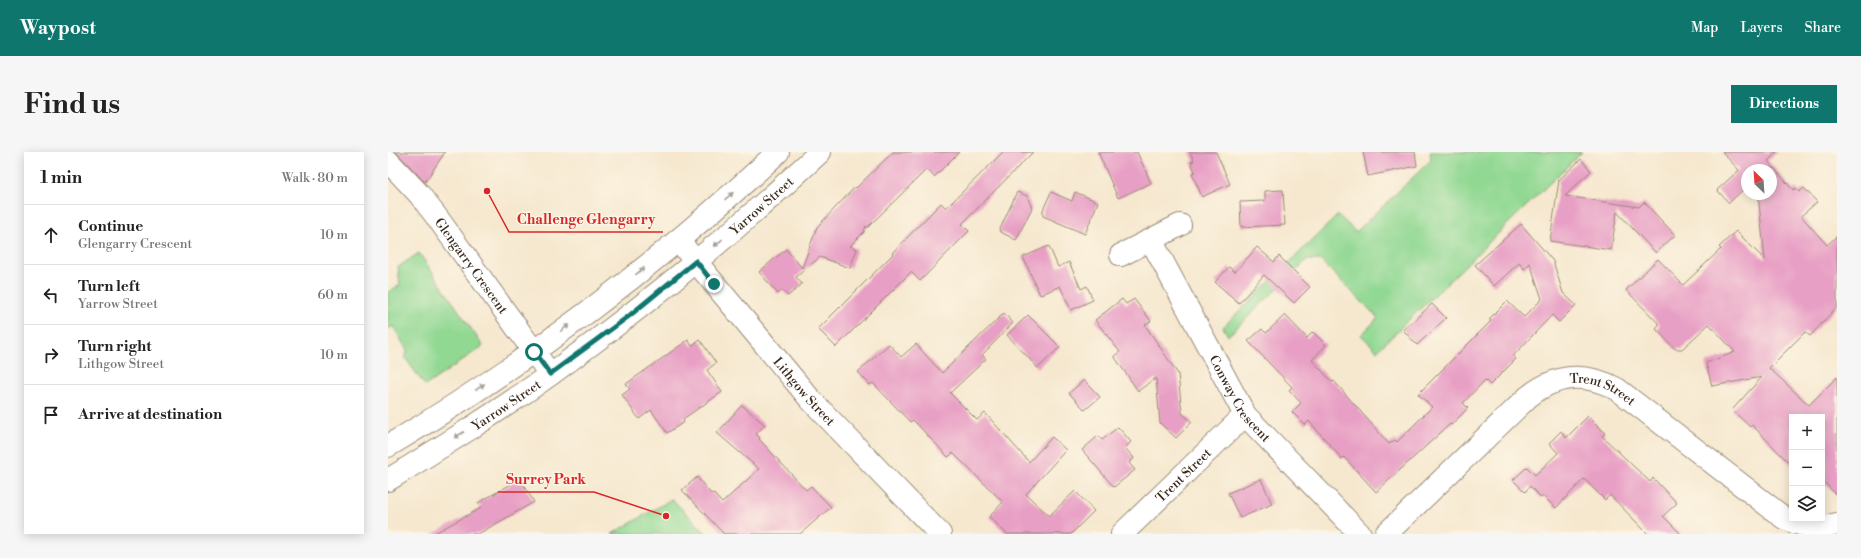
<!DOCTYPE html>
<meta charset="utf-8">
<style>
:root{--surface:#fff;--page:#f6f6f6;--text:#222;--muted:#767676;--line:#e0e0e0;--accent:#0f766e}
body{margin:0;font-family:"Libre Bodoni",serif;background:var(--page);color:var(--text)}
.controls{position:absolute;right:12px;bottom:12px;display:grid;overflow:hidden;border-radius:0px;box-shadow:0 2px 10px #0003}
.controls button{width:36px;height:36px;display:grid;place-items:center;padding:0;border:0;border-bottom:1px solid var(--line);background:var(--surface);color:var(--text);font:20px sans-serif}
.compass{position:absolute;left:1353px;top:12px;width:36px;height:36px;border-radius:50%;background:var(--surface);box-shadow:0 2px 10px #0003;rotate:335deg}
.stop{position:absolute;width:12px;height:12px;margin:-9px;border:3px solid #0f766e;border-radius:50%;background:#fff}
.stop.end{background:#0f766e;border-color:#fff;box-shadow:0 1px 4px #0008}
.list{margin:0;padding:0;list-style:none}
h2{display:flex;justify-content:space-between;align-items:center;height:52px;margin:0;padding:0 16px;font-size:17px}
h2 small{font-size:13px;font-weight:400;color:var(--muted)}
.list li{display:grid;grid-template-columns:26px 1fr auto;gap:12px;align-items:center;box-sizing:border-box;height:60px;padding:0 16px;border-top:1px solid var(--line)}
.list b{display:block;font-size:15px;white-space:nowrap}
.list p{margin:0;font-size:13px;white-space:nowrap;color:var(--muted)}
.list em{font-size:13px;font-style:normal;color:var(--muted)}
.icon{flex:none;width:22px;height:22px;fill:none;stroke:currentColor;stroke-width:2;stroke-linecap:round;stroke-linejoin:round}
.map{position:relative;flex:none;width:1449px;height:382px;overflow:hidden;border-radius:0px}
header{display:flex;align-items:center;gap:24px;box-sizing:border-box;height:56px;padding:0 20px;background:var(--accent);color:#fff}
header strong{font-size:19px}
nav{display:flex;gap:22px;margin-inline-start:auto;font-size:14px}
.intro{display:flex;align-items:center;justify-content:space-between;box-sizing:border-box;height:96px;padding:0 24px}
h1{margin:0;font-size:28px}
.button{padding:10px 18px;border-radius:0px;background:var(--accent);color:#fff;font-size:14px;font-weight:700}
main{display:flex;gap:24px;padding:0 24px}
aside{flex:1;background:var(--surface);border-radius:0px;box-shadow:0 2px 10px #0003}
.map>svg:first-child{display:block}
</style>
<header>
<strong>Waypost</strong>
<nav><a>Map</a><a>Layers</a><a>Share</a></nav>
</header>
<div class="intro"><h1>Find us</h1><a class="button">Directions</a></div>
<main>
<aside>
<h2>1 min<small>Walk · 80 m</small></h2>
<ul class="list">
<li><svg class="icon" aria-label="ahead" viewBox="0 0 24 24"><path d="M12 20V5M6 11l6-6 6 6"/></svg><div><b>Continue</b><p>Glengarry Crescent</p></div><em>10 m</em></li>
<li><svg class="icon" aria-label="left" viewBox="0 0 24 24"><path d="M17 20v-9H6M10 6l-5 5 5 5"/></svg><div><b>Turn left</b><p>Yarrow Street</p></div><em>60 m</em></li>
<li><svg class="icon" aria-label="right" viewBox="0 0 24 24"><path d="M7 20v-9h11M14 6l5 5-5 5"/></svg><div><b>Turn right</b><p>Lithgow Street</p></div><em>10 m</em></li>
<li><svg class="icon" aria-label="arrive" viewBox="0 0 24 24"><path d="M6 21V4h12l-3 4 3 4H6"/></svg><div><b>Arrive at destination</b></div></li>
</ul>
</aside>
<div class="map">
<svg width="1449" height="382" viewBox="0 0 1449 382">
<rect width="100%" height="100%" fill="#fcf5e5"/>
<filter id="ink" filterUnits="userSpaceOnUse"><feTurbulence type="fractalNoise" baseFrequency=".025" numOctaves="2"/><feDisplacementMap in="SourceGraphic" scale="8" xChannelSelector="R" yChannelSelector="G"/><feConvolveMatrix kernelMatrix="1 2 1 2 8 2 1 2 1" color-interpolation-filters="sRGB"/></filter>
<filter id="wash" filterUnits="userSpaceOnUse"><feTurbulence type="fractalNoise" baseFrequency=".012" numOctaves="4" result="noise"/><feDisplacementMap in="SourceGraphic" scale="16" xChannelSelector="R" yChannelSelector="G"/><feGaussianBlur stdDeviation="0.9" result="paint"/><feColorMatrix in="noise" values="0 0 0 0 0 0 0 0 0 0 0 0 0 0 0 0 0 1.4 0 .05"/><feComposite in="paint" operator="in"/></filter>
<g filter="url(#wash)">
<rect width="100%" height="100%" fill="#f6e8cf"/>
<path fill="#91d893" stroke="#668158" d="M 1042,0 L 1194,0 L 989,199 L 973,183 L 990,166 L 932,108 L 919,108 L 840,184 L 835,175 L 950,63 L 968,80 L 1043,8 Z
M 31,101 L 95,194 L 37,234 L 16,204 L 20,200 L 5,174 L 0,177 L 0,140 L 12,133 L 10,115 Z
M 284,347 L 319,382 L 224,382 Z"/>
<g id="blocks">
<path fill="#e89fc5" d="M 8,0 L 57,0 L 37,30 Z
M 505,0 L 571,0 L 546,25 L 539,17 L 479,76 L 478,74 L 476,80 L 462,94 L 469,97 L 462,116 L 432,105 L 408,125 L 414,132 L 400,144 L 394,138 L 390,142 L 371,120 L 398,97 L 414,116 L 429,75 L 467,35 L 468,36 Z
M 615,0 L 645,0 L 574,72 L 581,79 L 532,129 L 523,120 L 448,195 L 430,177 L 505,102 L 504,101 L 553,51 L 558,56 Z
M 710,0 L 749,0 L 763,31 L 730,46 Z
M 802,0 L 828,0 L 842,32 L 814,45 L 804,21 L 807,20 L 803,10 L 806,9 Z
M 975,0 L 1027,0 L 1029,14 L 980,24 Z
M 1334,0 L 1389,0 L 1380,9 L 1405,38 L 1408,36 L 1411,40 L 1416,36 L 1429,50 L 1413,64 L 1439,93 L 1449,84 L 1449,155 L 1422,184 L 1417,180 L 1381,216 L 1421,253 L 1449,225 L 1449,344 L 1434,328 L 1434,265 L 1404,265 L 1404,314 L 1364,273 L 1362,275 L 1344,258 L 1374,225 L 1324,234 L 1318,211 L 1347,200 L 1321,172 L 1294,197 L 1287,197 L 1268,177 L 1272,173 L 1238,138 L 1270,107 L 1295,133 L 1333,97 L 1331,95 L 1348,79 L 1377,108 L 1370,42 L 1383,42 L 1383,18 L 1359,18 L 1359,34 L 1341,51 L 1329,38 L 1351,18 Z
M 1193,7 L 1203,19 L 1177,44 L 1251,55 L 1256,50 L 1287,83 L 1268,101 L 1229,60 L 1223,98 L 1162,89 L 1171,28 Z
M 895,38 L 897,73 L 853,75 L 852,50 L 877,49 L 877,39 Z
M 629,40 L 639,44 L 644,56 L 628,88 L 611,79 Z
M 663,40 L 684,49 L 687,40 L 710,50 L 697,82 L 655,64 L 655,58 Z
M 1133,72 L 1165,109 L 1175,141 L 1188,153 L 1171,170 L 1164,163 L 1125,204 L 1128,207 L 1102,233 L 1097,228 L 1075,251 L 1080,256 L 1063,273 L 1062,272 L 988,340 L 956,305 L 954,307 L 921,269 L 917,273 L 904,260 L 913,251 L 901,238 L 904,235 L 860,189 L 874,177 L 878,181 L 897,163 L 919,186 L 925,180 L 938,193 L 924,208 L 944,230 L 946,229 L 1001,292 L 1007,288 L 1009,290 L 1044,255 L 1030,242 L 1103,169 L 1101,167 L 1119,149 L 1136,165 L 1154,147 L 1142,111 L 1136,117 L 1131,111 L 1106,134 L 1087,113 Z
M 661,94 L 670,115 L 681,110 L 693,137 L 699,134 L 705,148 L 683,158 L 672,134 L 652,143 L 635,105 Z
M 869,95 L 886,110 L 891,104 L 922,135 L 906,151 L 876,123 L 851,151 L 827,130 L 841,115 L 847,120 Z
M 734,147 L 738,152 L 746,147 L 763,169 L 757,173 L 790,222 L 794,261 L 804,270 L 788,286 L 772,271 L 768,226 L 750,239 L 726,204 L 732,200 L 707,168 Z
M 1044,152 L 1058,166 L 1029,193 L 1015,178 Z
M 616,161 L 625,171 L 594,203 L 598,207 L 562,241 L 589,268 L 597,261 L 641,310 L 664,285 L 678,298 L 638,342 L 661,364 L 687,339 L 706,359 L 683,382 L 619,382 L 601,365 L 615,350 L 565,301 L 560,305 L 525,268 L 522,270 L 485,231 L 482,233 L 470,220 L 501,192 L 513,205 L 528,192 L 554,221 Z
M 640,163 L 672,195 L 650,216 L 619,183 Z
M 300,188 L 304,194 L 312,188 L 328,211 L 319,218 L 334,240 L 295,267 L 296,270 L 279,281 L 263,258 L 251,267 L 234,243 L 242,237 L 238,232 Z
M 696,228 L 712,245 L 697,258 L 681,241 Z
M 354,253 L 377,273 L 368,282 L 372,286 L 371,287 L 418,338 L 423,334 L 443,355 L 412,382 L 336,382 L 294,338 L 309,325 L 323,342 L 325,341 L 334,351 L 371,317 L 329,281 Z
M 1200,264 L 1217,281 L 1214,284 L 1262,330 L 1265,326 L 1289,351 L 1275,364 L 1293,382 L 1260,382 L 1222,343 L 1217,348 L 1196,327 L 1168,356 L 1155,344 L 1153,346 L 1142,334 L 1137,340 L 1125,328 L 1139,315 L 1147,323 L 1170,301 L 1161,291 L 1173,279 L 1178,286 Z
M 730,275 L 743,290 L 737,296 L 746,306 L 741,311 L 747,318 L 726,335 L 694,298 L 710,284 L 714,288 Z
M 132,327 L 146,350 L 90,382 L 45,382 L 93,356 L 90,351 Z
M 873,327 L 884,352 L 852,366 L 840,341 Z"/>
</g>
</g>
<g filter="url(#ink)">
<use href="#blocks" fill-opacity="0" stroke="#988976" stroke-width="1"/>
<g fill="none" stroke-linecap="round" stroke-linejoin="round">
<g stroke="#988976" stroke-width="24">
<g id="minor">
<path id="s1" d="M 0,9 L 31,42 L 51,68 L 162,222"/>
<path id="s2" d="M 290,88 L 422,247 L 552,382"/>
<path id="s3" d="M 763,88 L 857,263 L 972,382"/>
<path d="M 733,103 L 792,73"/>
<path id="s4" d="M 734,382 L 857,263"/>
<path id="s5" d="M 998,382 L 1140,245 C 1168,222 1197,220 1229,237 L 1396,366 C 1413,374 1431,378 1449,372"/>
</g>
</g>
<g stroke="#988976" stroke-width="24">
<g id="tertiary">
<path d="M 0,294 C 140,211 271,111 390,0"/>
<path id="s6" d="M 0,328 C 55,294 110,260 163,222 C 257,154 347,80 432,0"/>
</g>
</g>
<use href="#minor" stroke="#fff" stroke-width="22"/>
<use href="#tertiary" stroke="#fff" stroke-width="22"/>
</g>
<defs><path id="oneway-solid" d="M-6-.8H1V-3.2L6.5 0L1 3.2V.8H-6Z"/></defs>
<g fill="#a79f9a">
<use href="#oneway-solid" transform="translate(341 44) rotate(-41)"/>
<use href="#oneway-solid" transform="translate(330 91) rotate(140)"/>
<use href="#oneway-solid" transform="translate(252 119) rotate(-39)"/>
<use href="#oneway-solid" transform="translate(177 176) rotate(-37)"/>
<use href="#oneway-solid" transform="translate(92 235) rotate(-34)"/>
<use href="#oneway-solid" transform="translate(71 283) rotate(147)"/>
</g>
</g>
<g fill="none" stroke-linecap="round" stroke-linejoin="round" filter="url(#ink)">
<path stroke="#0f766e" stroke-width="5" d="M 146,200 L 162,222 L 241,164 L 308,109 L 326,132"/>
</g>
<g text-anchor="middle" stroke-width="3" stroke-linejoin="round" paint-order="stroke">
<g font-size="13" fill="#3b2a1e" stroke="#fcf5e5">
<text dy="5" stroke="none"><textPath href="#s6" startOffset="464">Yarrow Street</textPath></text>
<text dy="5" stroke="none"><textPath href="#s1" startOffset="134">Glengarry Crescent</textPath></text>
<text dy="5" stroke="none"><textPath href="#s2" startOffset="197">Lithgow Street</textPath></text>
<text dy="5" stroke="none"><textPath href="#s5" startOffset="279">Trent Street</textPath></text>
<text dy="5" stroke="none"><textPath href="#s3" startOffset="182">Conway Crescent</textPath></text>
<text dy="5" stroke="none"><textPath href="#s6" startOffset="140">Yarrow Street</textPath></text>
<text dy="5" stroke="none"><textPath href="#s4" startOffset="85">Trent Street</textPath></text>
</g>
</g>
<path fill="none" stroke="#d62828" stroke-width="1.5" d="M99 39L121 80H275M278 364L206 340H110"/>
<g fill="#d62828" stroke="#fcf5e5" stroke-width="1.5">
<circle cx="99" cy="39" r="4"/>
<circle cx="278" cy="364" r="4"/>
</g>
<g font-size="14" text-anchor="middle" font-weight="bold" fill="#d62828" stroke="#fcf5e5" stroke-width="3" stroke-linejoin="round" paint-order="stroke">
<text x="198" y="72">Challenge Glengarry</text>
<text x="158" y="332">Surrey Park</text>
</g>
</svg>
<div class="controls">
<button>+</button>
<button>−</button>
<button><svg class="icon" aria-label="layers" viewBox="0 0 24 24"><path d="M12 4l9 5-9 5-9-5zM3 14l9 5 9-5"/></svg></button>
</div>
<svg class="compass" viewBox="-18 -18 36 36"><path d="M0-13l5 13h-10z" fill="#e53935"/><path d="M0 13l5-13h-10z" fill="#767676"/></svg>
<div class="stop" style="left:146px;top:200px"></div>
<div class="stop end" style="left:326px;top:132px"></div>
</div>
</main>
